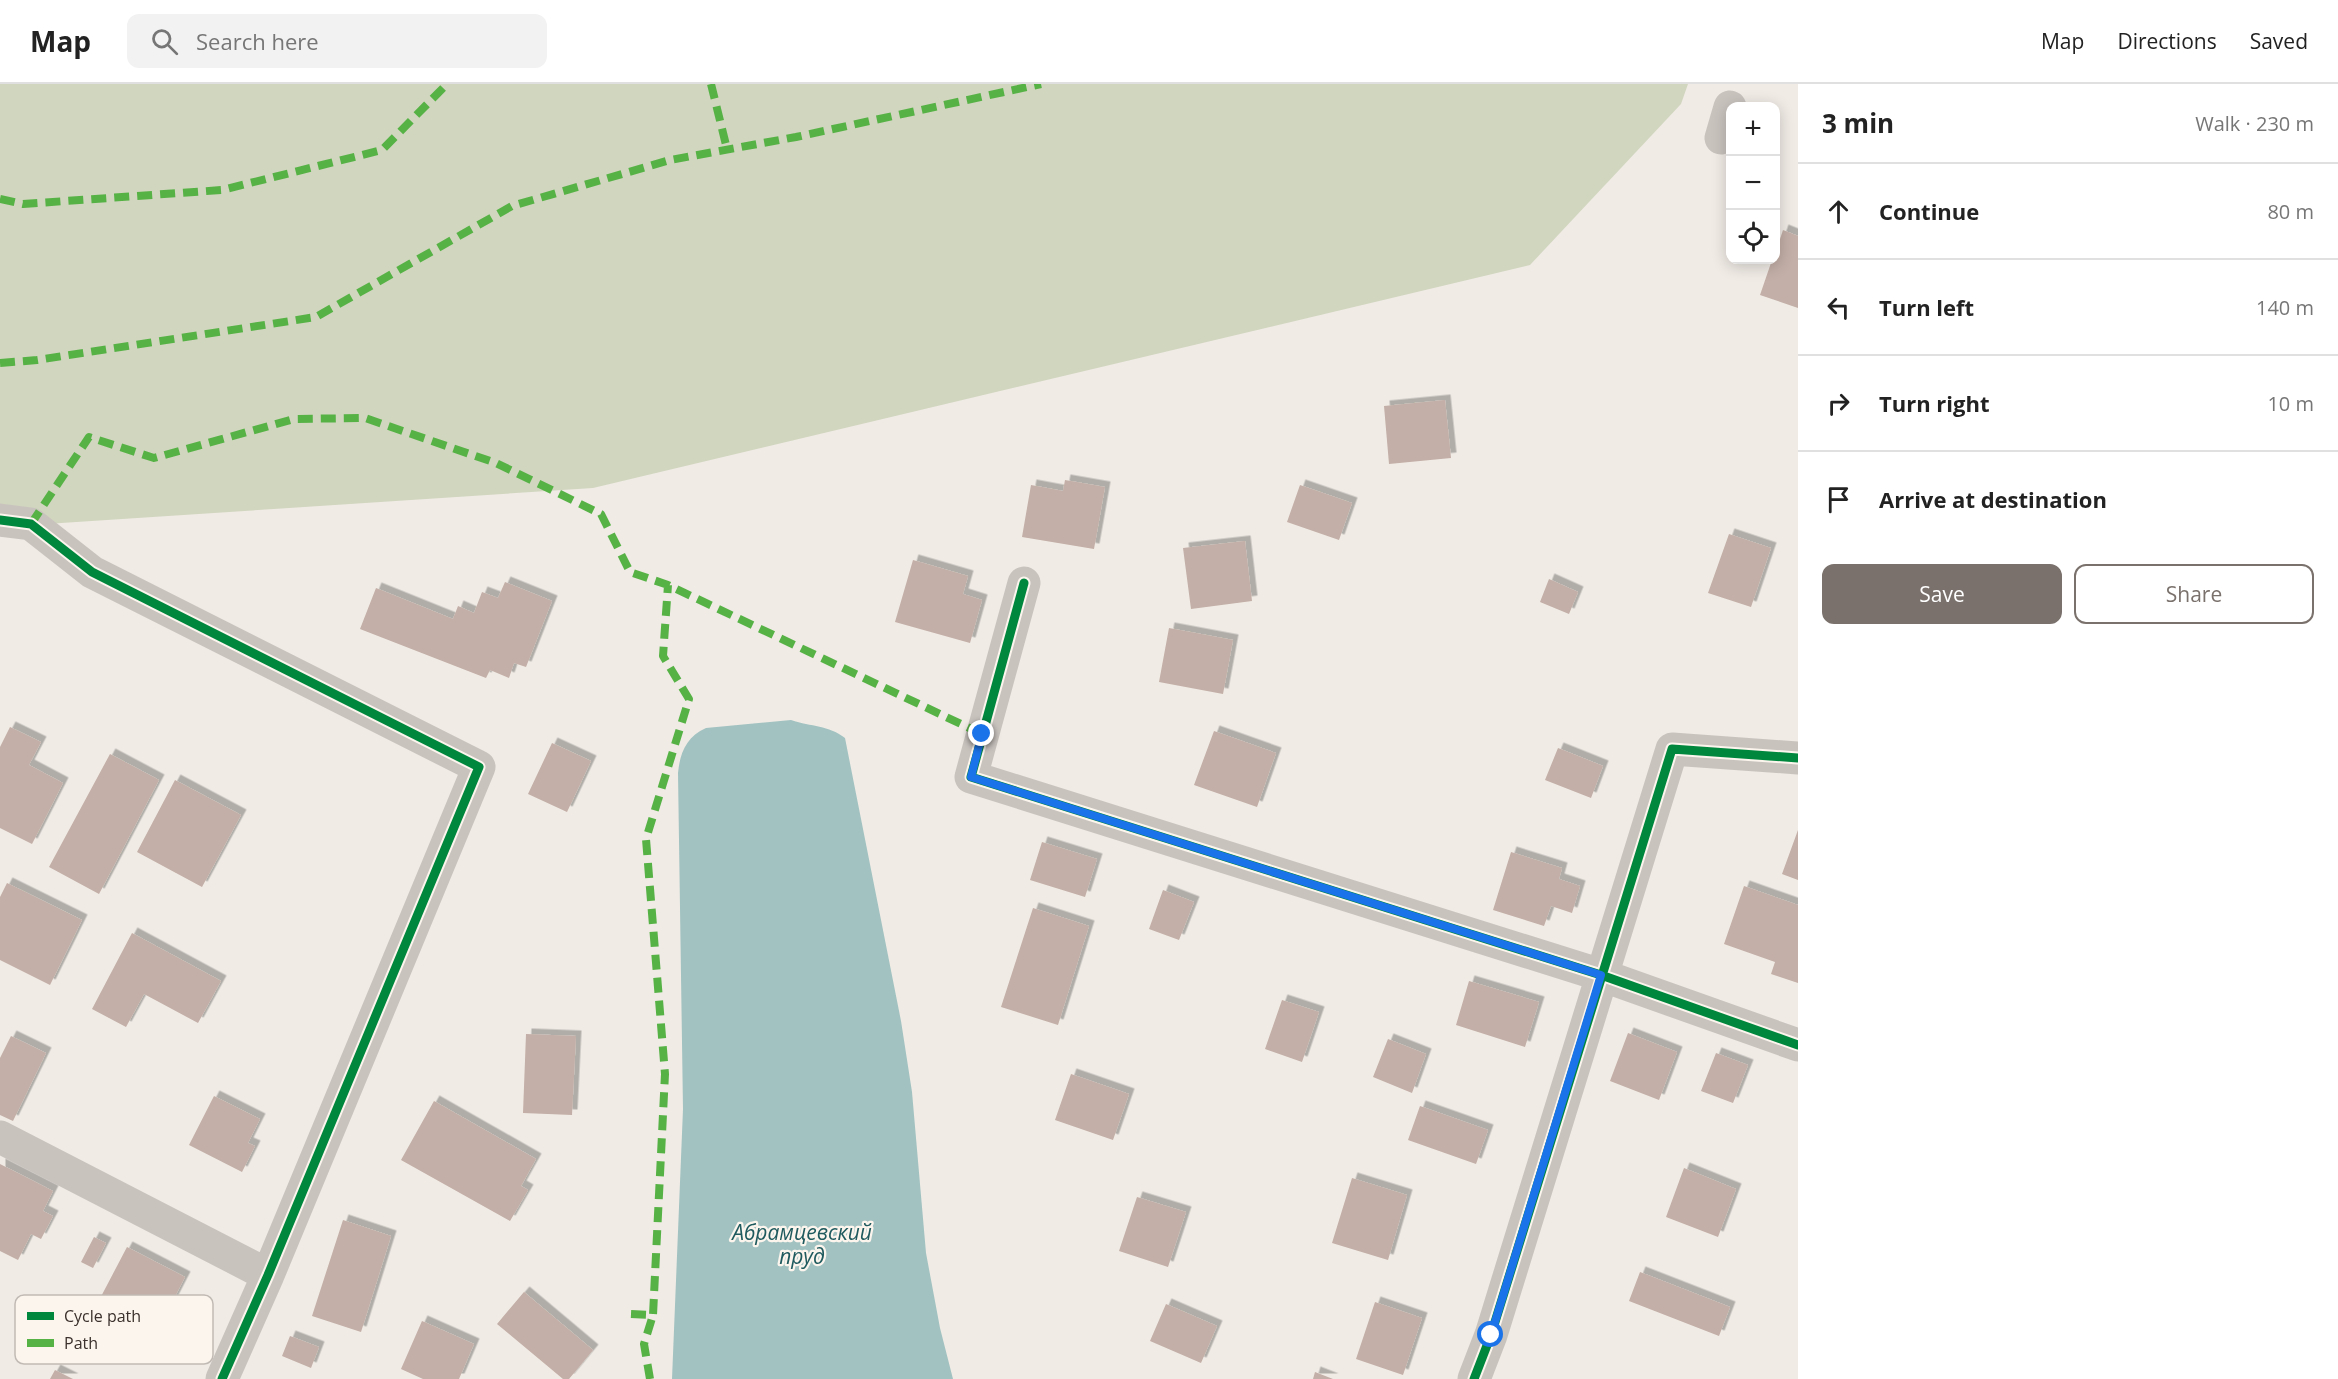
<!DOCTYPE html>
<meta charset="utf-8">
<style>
:root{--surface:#fff;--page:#f2f2f2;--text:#222;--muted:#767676;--line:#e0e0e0;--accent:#7a716c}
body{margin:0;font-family:"Open Sans",sans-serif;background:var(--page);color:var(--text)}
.controls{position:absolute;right:18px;top:18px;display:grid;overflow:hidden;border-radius:12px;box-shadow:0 3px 15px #0003}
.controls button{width:54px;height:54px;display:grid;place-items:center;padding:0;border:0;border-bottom:2px solid var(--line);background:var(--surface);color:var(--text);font:30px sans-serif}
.stop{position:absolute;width:18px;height:18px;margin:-14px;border:4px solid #1a73e8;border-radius:50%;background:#fff}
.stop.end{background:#1a73e8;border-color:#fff;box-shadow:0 2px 6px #0008}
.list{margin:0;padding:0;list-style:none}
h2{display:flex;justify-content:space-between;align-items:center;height:78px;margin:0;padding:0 24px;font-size:26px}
h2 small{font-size:20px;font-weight:400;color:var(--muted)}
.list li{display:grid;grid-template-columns:39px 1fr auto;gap:18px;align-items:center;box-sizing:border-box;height:96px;padding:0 24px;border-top:2px solid var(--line)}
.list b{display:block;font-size:22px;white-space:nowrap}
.list em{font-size:20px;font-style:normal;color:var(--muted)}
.actions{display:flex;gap:12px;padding:18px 24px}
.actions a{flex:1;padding:14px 0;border:2px solid var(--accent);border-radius:12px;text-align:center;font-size:21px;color:var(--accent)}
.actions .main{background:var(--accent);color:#fff}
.icon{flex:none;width:33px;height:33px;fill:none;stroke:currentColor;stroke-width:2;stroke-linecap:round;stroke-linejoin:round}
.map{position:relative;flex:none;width:1798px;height:1295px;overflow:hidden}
header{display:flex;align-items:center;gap:36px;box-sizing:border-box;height:84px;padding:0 30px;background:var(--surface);border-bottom:2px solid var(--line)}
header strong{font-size:28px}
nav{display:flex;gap:33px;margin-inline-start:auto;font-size:21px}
.search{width:420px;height:54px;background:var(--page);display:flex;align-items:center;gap:15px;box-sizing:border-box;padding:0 21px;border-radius:12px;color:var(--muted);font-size:22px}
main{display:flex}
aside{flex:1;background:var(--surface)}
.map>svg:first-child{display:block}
</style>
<header>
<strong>Map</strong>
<div class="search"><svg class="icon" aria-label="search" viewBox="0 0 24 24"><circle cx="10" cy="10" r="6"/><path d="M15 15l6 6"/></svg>Search here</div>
<nav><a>Map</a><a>Directions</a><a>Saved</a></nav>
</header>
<main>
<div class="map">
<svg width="1798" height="1295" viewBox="0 0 1798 1295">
<defs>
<filter id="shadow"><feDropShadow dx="5.5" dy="-5.5" stdDeviation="0" flood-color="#0004"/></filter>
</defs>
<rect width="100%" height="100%" fill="#f0ebe5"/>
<path fill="#d1d6bf" d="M 0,0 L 1688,0 L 1681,20 L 1530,181 L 593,404 L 0,443 Z"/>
<path fill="#a1c2c1" d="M 791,636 C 812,643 828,641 845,654 L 901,937 L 912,1008 L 926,1169 L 940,1244 L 953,1295 L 672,1295 L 683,1025 L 678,689 C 680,669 686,653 706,644 Z"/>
<path fill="#c3afa7" filter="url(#shadow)" d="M 1783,146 L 1798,152 L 1798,224 L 1760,211 L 1772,176 L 1776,176 L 1776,167 Z
M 1445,316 L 1451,374 L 1389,380 L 1384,322 Z
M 1065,396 L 1105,403 L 1094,465 L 1022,453 L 1031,401 L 1063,407 Z
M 1300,401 L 1352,419 L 1339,456 L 1287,438 Z
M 1729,450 L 1771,464 L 1751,523 L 1708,509 Z
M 1245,457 L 1252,517 L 1191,525 L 1183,464 Z
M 913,476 L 968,492 L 963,510 L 982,516 L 970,559 L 895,538 Z
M 1549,495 L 1578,508 L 1569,530 L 1540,518 Z
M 505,498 L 552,517 L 526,583 L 514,579 L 509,594 L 490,586 L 486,594 L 360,545 L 376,504 L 453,535 L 458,522 L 474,529 L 482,508 L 498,514 Z
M 1169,544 L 1233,556 L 1223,610 L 1159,598 Z
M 10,643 L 41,658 L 29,681 L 63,699 L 32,760 L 0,744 L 0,663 Z
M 1214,647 L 1276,669 L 1257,723 L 1194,701 Z
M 552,659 L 591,677 L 567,728 L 528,710 Z
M 1558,664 L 1603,682 L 1591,714 L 1545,696 Z
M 110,670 L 159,696 L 99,810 L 49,783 Z
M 175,696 L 241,731 L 202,803 L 137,768 Z
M 1798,746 L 1798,796 L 1782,790 Z
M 1042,758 L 1097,775 L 1085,813 L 1030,796 Z
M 1511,768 L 1562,784 L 1559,795 L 1580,802 L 1572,829 L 1551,822 L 1544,842 L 1493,826 Z
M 7,799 L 82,836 L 50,901 L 0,876 L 0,813 Z
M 1744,802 L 1798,821 L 1798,899 L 1771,890 L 1775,878 L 1724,860 Z
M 1163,806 L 1194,818 L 1179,856 L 1149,845 Z
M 1033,824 L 1089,842 L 1058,941 L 1001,923 Z
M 132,849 L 221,897 L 198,939 L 144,910 L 126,943 L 92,925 Z
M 1469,897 L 1539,918 L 1525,963 L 1456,941 Z
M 1282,916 L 1319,928 L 1302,978 L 1265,965 Z
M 1628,949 L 1677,968 L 1659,1016 L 1610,997 Z
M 526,950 L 576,952 L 572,1031 L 523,1029 Z
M 11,952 L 46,969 L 13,1037 L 0,1031 L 0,974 Z
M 1388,955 L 1426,970 L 1412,1009 L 1373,993 Z
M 1716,969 L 1748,981 L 1733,1019 L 1701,1007 Z
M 1071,990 L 1129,1010 L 1113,1056 L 1055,1036 Z
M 214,1012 L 260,1035 L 248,1059 L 255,1062 L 242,1088 L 189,1061 Z
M 434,1017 L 536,1075 L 521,1102 L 528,1106 L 510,1137 L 401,1076 Z
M 1420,1022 L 1488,1046 L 1476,1080 L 1408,1056 Z
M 0,1080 L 53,1107 L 43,1127 L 53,1132 L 41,1155 L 31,1150 L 18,1176 L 0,1167 Z
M 1684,1084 L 1736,1105 L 1718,1153 L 1666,1133 Z
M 1352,1094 L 1407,1111 L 1388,1176 L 1332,1159 Z
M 1137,1113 L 1186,1128 L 1168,1183 L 1119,1167 Z
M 343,1136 L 391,1152 L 361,1248 L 312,1232 Z
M 94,1153 L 106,1159 L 93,1184 L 81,1178 Z
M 127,1163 L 185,1193 L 150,1261 L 142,1256 L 134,1271 L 84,1245 Z
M 1640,1188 L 1730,1223 L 1719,1252 L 1629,1217 Z
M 524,1208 L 593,1266 L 569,1295 L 563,1295 L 497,1240 Z
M 1375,1218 L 1422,1234 L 1403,1291 L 1356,1275 Z
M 1166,1220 L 1217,1242 L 1201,1279 L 1150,1257 Z
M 422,1237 L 474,1260 L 459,1295 L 423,1295 L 401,1285 Z
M 290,1252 L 319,1263 L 311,1284 L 282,1272 Z
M 55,1286 L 73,1295 L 50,1295 Z
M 1315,1288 L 1333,1295 L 1313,1295 Z"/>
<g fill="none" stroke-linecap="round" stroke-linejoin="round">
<path stroke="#c9c3be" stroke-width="33" d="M 1721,54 L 1730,23
M 0,436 L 31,440 L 92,488 L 479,683 L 268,1191 L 222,1295
M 1024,499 L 971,693 L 1601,891 L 1798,961
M 0,1053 L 268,1191
M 1474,1295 L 1491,1251 L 1672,665 L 1798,674"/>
<path stroke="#57b246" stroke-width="8" stroke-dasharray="15 8" stroke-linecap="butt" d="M 711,0 L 727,65
M 0,115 L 23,120 L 222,106 L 382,66 L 447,0
M 0,279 L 37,276 L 316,233 L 512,122 L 670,76 L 796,53 L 1041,0
M 31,440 L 89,353 L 154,374 L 294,335 L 365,334 L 496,379 L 601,430 L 630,488 L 668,501 L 982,650
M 631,1230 L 653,1231 L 665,990 L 646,755 L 689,615 L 663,572 L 668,501
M 650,1295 L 644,1260 L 653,1231"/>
<g stroke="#fbf5ee" stroke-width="13">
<path id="cycleway" d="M 0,436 L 31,440 L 92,488 L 479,683 L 268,1191 L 222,1295
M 1024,499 L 971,693 L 1601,891 L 1798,961
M 1474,1295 L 1491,1251 L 1672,665 L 1798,674"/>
</g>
<use href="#cycleway" stroke="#00873e" stroke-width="9"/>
</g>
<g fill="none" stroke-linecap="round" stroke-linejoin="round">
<path stroke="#1a73e8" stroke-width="8" d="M 982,650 L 971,693 L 1601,891 L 1491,1251"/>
</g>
<g text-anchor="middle" stroke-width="4.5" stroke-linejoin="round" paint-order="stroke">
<g font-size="21" font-style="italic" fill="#1f5a5e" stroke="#fbf5ee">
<text x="802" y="1156">Абрамцевский<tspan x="802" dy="24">пруд</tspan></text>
</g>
</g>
<rect x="15" y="1211" width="198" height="69" rx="9" fill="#fbf5ee" stroke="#c1bab4" stroke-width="1.5"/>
<rect x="27" y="1228" width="27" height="8" fill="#00873e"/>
<rect x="27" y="1255" width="27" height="8" fill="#57b246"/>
<g font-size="16" fill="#3b302b">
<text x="64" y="1238">Cycle path</text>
<text x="64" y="1265">Path</text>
</g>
</svg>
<div class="controls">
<button>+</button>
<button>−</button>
<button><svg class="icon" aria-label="locate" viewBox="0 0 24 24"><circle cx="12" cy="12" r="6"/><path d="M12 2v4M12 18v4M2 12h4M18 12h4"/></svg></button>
</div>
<div class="stop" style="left:1491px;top:1251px"></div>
<div class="stop end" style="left:982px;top:650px"></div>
</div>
<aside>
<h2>3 min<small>Walk · 230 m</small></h2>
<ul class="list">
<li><svg class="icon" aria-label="ahead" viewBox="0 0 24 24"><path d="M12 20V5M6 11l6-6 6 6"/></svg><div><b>Continue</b></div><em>80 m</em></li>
<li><svg class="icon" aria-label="left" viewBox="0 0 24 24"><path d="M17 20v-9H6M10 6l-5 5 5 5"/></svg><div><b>Turn left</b></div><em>140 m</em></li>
<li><svg class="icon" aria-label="right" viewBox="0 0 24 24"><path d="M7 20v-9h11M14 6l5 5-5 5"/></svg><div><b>Turn right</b></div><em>10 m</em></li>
<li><svg class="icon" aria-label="arrive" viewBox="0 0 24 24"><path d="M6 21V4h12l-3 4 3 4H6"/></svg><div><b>Arrive at destination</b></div></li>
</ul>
<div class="actions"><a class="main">Save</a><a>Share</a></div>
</aside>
</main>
